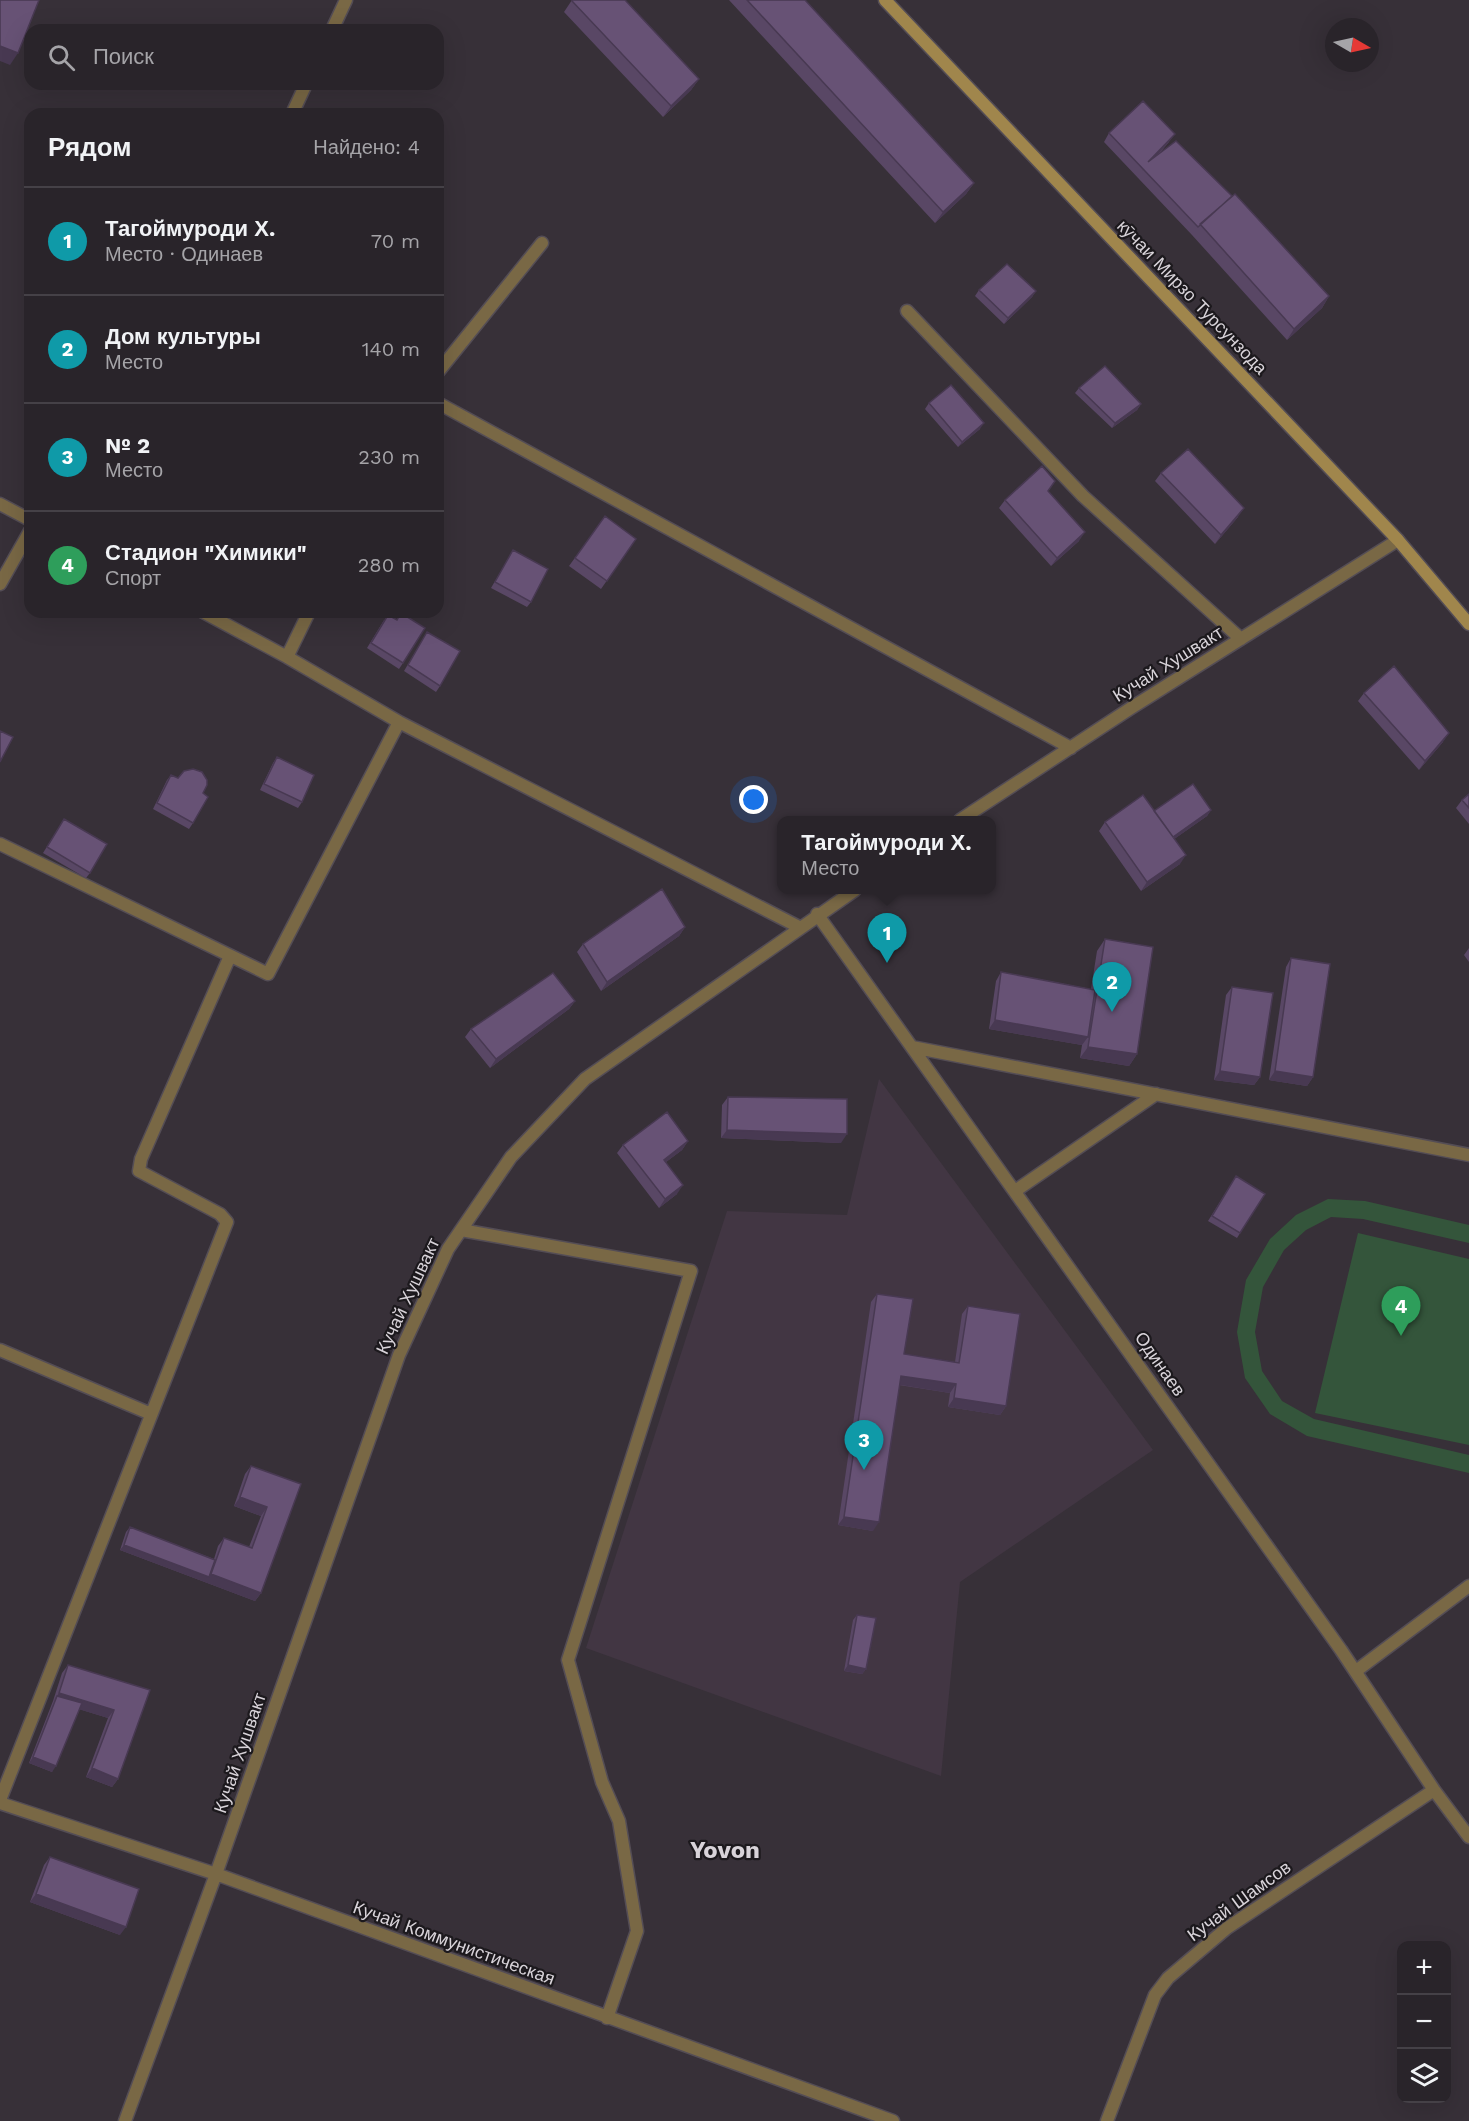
<!DOCTYPE html>
<html lang="ru">
<meta charset="utf-8">
<style>
:root{--surface:#29242a;--page:#312c32;--text:#f1f3f6;--muted:#a5a4a8;--line:#454147;--accent:#f49aa5}
body{margin:0;font-family:"Work Sans",sans-serif;background:var(--page);color:var(--text)}
.controls{position:absolute;right:18px;bottom:18px;display:grid;overflow:hidden;border-radius:12px;box-shadow:0 6px 24px #0002}
.controls button{width:54px;height:54px;display:grid;place-items:center;padding:0;border:0;border-bottom:2px solid var(--line);background:var(--surface);color:var(--text);font:30px sans-serif}
.compass{position:absolute;left:1325px;top:18px;width:54px;height:54px;border-radius:50%;background:var(--surface);box-shadow:0 6px 24px #0002;rotate:99deg}
.you{position:absolute;left:754px;top:800px;width:21px;height:21px;margin:-15px;border:4px solid #fff;border-radius:50%;background:#1a73e8;box-shadow:0 0 0 9px #1a73e833}
.badge{display:grid;place-items:center;width:39px;height:39px;border-radius:50%;background:var(--accent);color:#fff;font-size:20px;font-weight:700}
.pin{position:absolute;translate:-50% -50px;filter:drop-shadow(0 2px 3px #0008)}
.pin::after{content:'';position:absolute;top:32px;width:21px;height:18px;background:inherit;clip-path:polygon(0 0,100% 0,50% 100%)}
.popup{position:absolute;left:777px;top:816px;width:219px;height:78px;box-sizing:border-box;display:grid;place-content:center;border-radius:12px;background:var(--surface);filter:drop-shadow(0 2px 4px #0005);font-size:20px;white-space:nowrap;color:var(--muted)}
.popup b{font-size:22px;color:var(--text)}
.popup::after{content:'';position:absolute;left:50%;top:100%;margin-left:-12px;border:12px solid transparent;border-top-color:var(--surface)}
.list{margin:0;padding:0;list-style:none}
h2{display:flex;justify-content:space-between;align-items:center;height:78px;margin:0;padding:0 24px;font-size:26px}
h2 small{font-size:20px;font-weight:400;color:var(--muted)}
.list li{display:grid;grid-template-columns:39px 1fr auto;gap:18px;align-items:center;box-sizing:border-box;height:108px;padding:0 24px;border-top:2px solid var(--line)}
.list b{display:block;font-size:22px;white-space:nowrap}
.list p{margin:0;font-size:20px;white-space:nowrap;color:var(--muted)}
.list em{font-size:20px;font-style:normal;color:var(--muted)}
.icon{flex:none;width:33px;height:33px;fill:none;stroke:currentColor;stroke-width:2;stroke-linecap:round;stroke-linejoin:round}
.map{position:relative;flex:none;width:1469px;height:2121px;overflow:hidden}
.search{position:absolute;background:var(--surface);box-shadow:0 6px 24px #0002;left:24px;top:24px;width:420px;height:66px;display:flex;align-items:center;gap:15px;box-sizing:border-box;padding:0 21px;border-radius:18px;color:var(--muted);font-size:22px}
.panel{position:absolute;background:var(--surface);box-shadow:0 6px 24px #0002;left:24px;top:108px;width:420px;height:510px;border-radius:18px}
.map>svg:first-child{display:block}
</style>
<div class="map">
<svg width="1469" height="2121" viewBox="0 0 1469 2121">
<rect width="100%" height="100%" fill="#373038"/>
<path fill="#423643" d="M 879,1079 L 1153,1450 L 960,1582 L 941,1776 L 586,1648 L 727,1211 L 847,1215 Z"/>
<path fill="#34553b" d="M 1328,1199 L 1365,1201 L 1469,1225 L 1469,1243 L 1363,1219 L 1331,1217 L 1306,1230 L 1284,1250 L 1263,1287 L 1255,1332 L 1262,1371 L 1282,1401 L 1314,1419 L 1469,1455 L 1469,1473 L 1307,1436 L 1270,1414 L 1245,1378 L 1237,1332 L 1246,1280 L 1270,1239 L 1296,1215 Z
M 1358,1233 L 1469,1259 L 1469,1445 L 1315,1413 Z"/>
<g fill="none" stroke-linecap="round" stroke-linejoin="round">
<g stroke="#544d55" stroke-width="15">
<path id="street" d="M 332,30 L 346,0
M 292,114 L 306,84
M 907,311 L 1083,496 L 1241,639
M 438,372 L 542,243
M 438,403 L 1071,748
M 0,504 L 30,520
M 0,584 L 30,531
M 203,612 L 287,657 L 399,722 L 799,927
M 287,657 L 309,612
M 960,820 L 1131,708 L 1398,540
M 0,844 L 268,974 L 399,722
M 817,914 L 1341,1650 L 1434,1790 L 1469,1837
M 912,1047 L 1469,1155
M 1015,1191 L 1156,1094
M 461,1230 L 691,1271 L 568,1660 L 602,1782 L 619,1821 L 637,1931 L 607,2018
M 0,1350 L 151,1414
M 1356,1671 L 1469,1586
M 0,1800 L 227,1222 L 220,1214 L 139,1171 L 141,1159 L 230,956
M 0,1803 L 216,1874 L 893,2121
M 125,2121 L 216,1874 L 399,1355 L 448,1249 L 511,1157 L 585,1079 L 855,890
M 1107,2121 L 1155,1995 L 1168,1978 L 1227,1928 L 1434,1790"/>
</g>
<g stroke="#544d55" stroke-width="15">
<path id="secondary" d="M 885,0 L 1398,540 L 1469,624"/>
</g>
<use href="#street" stroke="#796845" stroke-width="12"/>
<use href="#secondary" stroke="#a0864c" stroke-width="12"/>
</g>
<path fill="#594765" d="M 572,0 L 699,79 L 691,90 L 663,117 L 564,12 Z
M 729,0 L 805,0 L 974,183 L 966,194 L 935,223 Z
M 1109,133 L 1169,142 L 1158,155 L 1329,296 L 1322,308 L 1287,340 L 1192,235 L 1104,142 Z
M 979,290 L 1036,291 L 1032,297 L 1004,324 L 975,296 Z
M 1079,388 L 1141,404 L 1137,410 L 1112,428 L 1075,393 Z
M 929,403 L 980,429 L 958,447 L 925,409 Z
M 1161,473 L 1238,517 L 1215,544 L 1155,481 Z
M 1048,491 L 1079,541 L 1051,566 L 999,508 L 1005,500 Z
M 605,516 L 636,539 L 601,589 L 569,566 Z
M 513,550 L 531,602 L 527,607 L 491,588 Z
M 384,620 L 403,663 L 399,669 L 367,648 Z
M 427,632 L 440,686 L 436,692 L 404,671 Z
M 1364,693 L 1443,742 L 1419,770 L 1358,701 Z
M 277,757 L 302,802 L 298,808 L 260,790 L 273,763 Z
M 171,775 L 203,793 L 193,823 L 189,829 L 153,809 L 167,780 Z
M 1469,794 L 1469,824 L 1456,808 L 1462,800 Z
M 1211,810 L 1207,816 L 1174,839 L 1180,864 L 1141,891 L 1099,831 L 1105,822 L 1154,811 Z
M 64,819 L 90,873 L 86,878 L 43,853 Z
M 685,927 L 679,936 L 601,991 L 577,952 L 583,944 Z
M 1105,939 L 1137,1054 L 1129,1066 L 1080,1058 L 1082,1045 L 989,1029 L 996,981 L 1001,972 L 1091,989 L 1097,951 Z
M 1469,948 L 1469,962 L 1464,955 Z
M 1291,958 L 1313,1077 L 1307,1086 L 1269,1080 L 1286,967 Z
M 1232,987 L 1260,1077 L 1254,1085 L 1214,1080 L 1226,995 Z
M 575,1001 L 569,1009 L 490,1068 L 465,1037 L 471,1029 Z
M 728,1097 L 841,1143 L 721,1138 L 722,1105 Z
M 688,1141 L 682,1150 L 666,1162 L 677,1194 L 659,1208 L 617,1153 L 623,1145 Z
M 1236,1176 L 1265,1194 L 1237,1238 L 1208,1221 Z
M 877,1294 L 904,1354 L 955,1362 L 962,1314 L 968,1306 L 1006,1406 L 1000,1415 L 948,1407 L 950,1393 L 899,1385 L 873,1531 L 838,1525 L 871,1302 Z
M 251,1466 L 301,1484 L 261,1593 L 255,1601 L 120,1550 L 126,1532 L 130,1527 L 214,1559 L 218,1546 L 224,1538 L 249,1547 L 261,1516 L 234,1506 L 245,1474 Z
M 857,1615 L 866,1669 L 862,1674 L 844,1671 L 853,1620 Z
M 68,1665 L 150,1690 L 118,1779 L 112,1787 L 86,1777 L 108,1718 L 79,1709 L 52,1772 L 29,1763 L 53,1701 L 62,1673 Z
M 50,1857 L 120,1935 L 30,1902 L 44,1865 Z"/>
<path fill="#483952" d="M 0,46 L 18,53 L 10,65 L 0,61 Z
M 699,79 L 691,90 L 663,117 L 671,106 Z
M 1175,134 L 1169,142 L 1142,171 L 1148,162 Z
M 974,183 L 966,194 L 935,223 L 943,212 Z
M 1036,291 L 1032,297 L 1004,324 L 1008,318 Z
M 1329,296 L 1322,308 L 1287,340 L 1294,329 Z
M 1141,404 L 1137,410 L 1112,428 L 1115,423 Z
M 984,423 L 980,429 L 958,447 L 962,442 Z
M 1244,508 L 1238,517 L 1215,544 L 1221,535 Z
M 1085,532 L 1079,541 L 1051,566 L 1057,558 Z
M 1449,733 L 1443,742 L 1419,770 L 1425,761 Z
M 1211,810 L 1207,816 L 1166,845 L 1170,839 Z
M 1186,855 L 1180,864 L 1141,891 L 1147,882 Z
M 685,927 L 679,936 L 601,991 L 607,982 Z
M 575,1001 L 569,1009 L 490,1068 L 496,1059 Z
M 995,1020 L 1088,1037 L 1082,1045 L 989,1029 Z
M 1088,1047 L 1137,1054 L 1129,1066 L 1080,1058 Z
M 1220,1071 L 1260,1077 L 1254,1085 L 1214,1080 Z
M 1275,1071 L 1313,1077 L 1307,1086 L 1269,1080 Z
M 727,1130 L 847,1134 L 841,1143 L 721,1138 Z
M 688,1141 L 682,1150 L 658,1168 L 664,1160 Z
M 683,1185 L 677,1194 L 659,1208 L 665,1199 Z
M 901,1376 L 956,1384 L 950,1393 L 895,1384 Z
M 954,1398 L 1006,1406 L 1000,1415 L 948,1407 Z
M 240,1497 L 267,1507 L 261,1516 L 234,1506 Z
M 844,1517 L 879,1522 L 873,1531 L 838,1525 Z
M 124,1545 L 209,1577 L 211,1574 L 261,1593 L 255,1601 L 120,1550 Z
M 848,1665 L 866,1669 L 862,1674 L 844,1671 Z
M 59,1693 L 114,1710 L 108,1718 L 55,1702 L 57,1696 L 53,1701 Z
M 33,1757 L 56,1766 L 52,1772 L 29,1763 Z
M 92,1768 L 118,1779 L 112,1787 L 86,1777 Z
M 36,1894 L 126,1927 L 120,1935 L 30,1902 Z"/>
<path fill="#675275" stroke="#483952" stroke-width="1.5" d="M 0,0 L 39,0 L 18,53 L 0,46 Z
M 572,0 L 625,0 L 699,79 L 671,106 L 572,1 Z
M 747,0 L 805,0 L 974,183 L 943,212 Z
M 1143,101 L 1175,134 L 1148,162 L 1176,141 L 1232,196 L 1198,227 L 1109,133 Z
M 1235,194 L 1329,296 L 1294,329 L 1200,224 Z
M 1007,264 L 1036,291 L 1008,318 L 979,290 Z
M 1105,366 L 1141,404 L 1115,423 L 1079,388 Z
M 951,385 L 984,423 L 962,442 L 929,403 Z
M 1188,449 L 1244,508 L 1221,535 L 1161,473 Z
M 1042,466 L 1055,481 L 1048,491 L 1085,532 L 1057,558 L 1005,500 Z
M 605,516 L 636,539 L 607,581 L 575,558 Z
M 513,550 L 548,569 L 531,602 L 495,582 Z
M 401,613 L 425,628 L 403,663 L 371,643 L 388,615 L 397,620 Z
M 427,632 L 460,651 L 440,686 L 408,665 Z
M 1394,666 L 1449,733 L 1425,761 L 1364,693 Z
M 0,731 L 13,737 L 0,762 Z
M 277,757 L 314,775 L 302,802 L 264,784 Z
M 193,769 L 202,772 L 207,780 L 207,785 L 203,793 L 208,797 L 193,823 L 157,803 L 171,775 L 178,778 L 184,771 Z
M 1193,784 L 1211,810 L 1173,837 L 1154,811 Z
M 1469,794 L 1469,808 L 1462,800 Z
M 1143,795 L 1186,855 L 1147,882 L 1105,822 Z
M 64,819 L 107,844 L 90,873 L 47,847 Z
M 662,889 L 685,927 L 607,982 L 583,944 Z
M 1105,939 L 1153,947 L 1137,1054 L 1088,1047 Z
M 1291,958 L 1330,964 L 1313,1077 L 1275,1071 Z
M 1001,972 L 1095,990 L 1088,1037 L 995,1020 Z
M 553,973 L 575,1001 L 496,1059 L 471,1029 Z
M 1232,987 L 1273,993 L 1260,1077 L 1220,1071 Z
M 728,1097 L 847,1099 L 847,1134 L 727,1130 Z
M 667,1112 L 688,1141 L 664,1160 L 683,1185 L 665,1199 L 623,1145 Z
M 1236,1176 L 1265,1194 L 1240,1233 L 1212,1216 Z
M 877,1294 L 913,1299 L 904,1354 L 959,1363 L 968,1306 L 1020,1314 L 1006,1406 L 954,1398 L 956,1384 L 901,1376 L 879,1522 L 844,1517 Z
M 251,1466 L 301,1484 L 261,1593 L 211,1574 L 224,1538 L 252,1548 L 267,1507 L 240,1497 Z
M 130,1527 L 215,1560 L 209,1577 L 124,1545 Z
M 857,1615 L 876,1618 L 866,1669 L 848,1665 Z
M 68,1665 L 150,1690 L 118,1779 L 92,1768 L 114,1710 L 59,1693 Z
M 57,1696 L 82,1703 L 56,1766 L 33,1757 Z
M 50,1857 L 139,1889 L 126,1927 L 36,1894 Z"/>
<g text-anchor="middle" stroke-width="4.5" stroke-linejoin="round" paint-order="stroke">
<g font-size="18" fill="#d8d3d9" stroke="#1c191d">
<text transform="translate(1192 297) rotate(46)" y="6">кӯчаи Мирзо Турсунзода</text>
<text transform="translate(1168 664) rotate(-32)" y="6">Кучай Хушвакт</text>
<text transform="translate(408 1296) rotate(-65)" y="6">Кучай Хушвакт</text>
<text transform="translate(1160 1364) rotate(55)" y="6">Одинаев</text>
<text transform="translate(240 1753) rotate(-71)" y="6">Кучай Хушвакт</text>
<text transform="translate(1239 1901) rotate(-36)" y="6">Кучай Шамсов</text>
<text transform="translate(454 1943) rotate(20)" y="6">Кучай Коммунистическая</text>
</g>
<g font-size="24" font-weight="bold" fill="#d8d3d9" stroke="#1c191d">
<text x="725" y="1858">Yovon</text>
</g>
</g>
</svg>
<div class="controls">
<button>+</button>
<button>−</button>
<button><svg class="icon" aria-label="layers" viewBox="0 0 24 24"><path d="M12 4l9 5-9 5-9-5zM3 14l9 5 9-5"/></svg></button>
</div>
<svg class="compass" viewBox="-18 -18 36 36"><path d="M0-13l5 13h-10z" fill="#e53935"/><path d="M0 13l5-13h-10z" fill="#a5a4a8"/></svg>
<div class="you"></div>
<div class="pin badge" style="left:887px;top:963px;background:#0f9aa8">1</div>
<div class="popup"><b>Тагоймуроди Х.</b>Место</div>
<div class="pin badge" style="left:1112px;top:1012px;background:#0f9aa8">2</div>
<div class="pin badge" style="left:864px;top:1470px;background:#0f9aa8">3</div>
<div class="pin badge" style="left:1401px;top:1336px;background:#2e9e5b">4</div>
<div class="search"><svg class="icon" aria-label="search" viewBox="0 0 24 24"><circle cx="10" cy="10" r="6"/><path d="M15 15l6 6"/></svg>Поиск</div>
<section class="panel">
<h2>Рядом<small>Найдено: 4</small></h2>
<ul class="list">
<li><span class="badge" style="background:#0f9aa8">1</span><div><b>Тагоймуроди Х.</b><p>Место · Одинаев</p></div><em>70 m</em></li>
<li><span class="badge" style="background:#0f9aa8">2</span><div><b>Дом культуры</b><p>Место</p></div><em>140 m</em></li>
<li><span class="badge" style="background:#0f9aa8">3</span><div><b>№ 2</b><p>Место</p></div><em>230 m</em></li>
<li><span class="badge" style="background:#2e9e5b">4</span><div><b>Стадион &quot;Химики&quot;</b><p>Спорт</p></div><em>280 m</em></li>
</ul>
</section>
</div>
